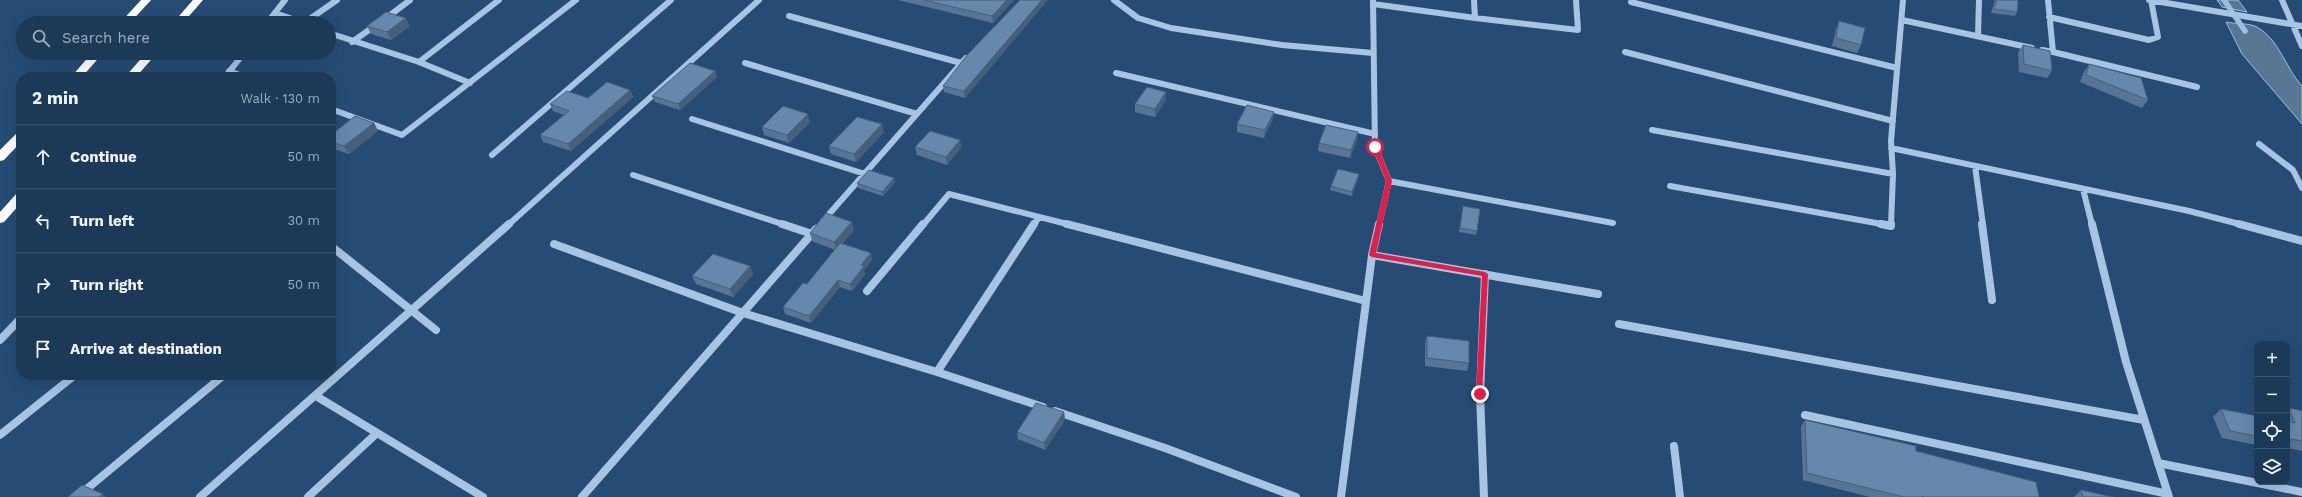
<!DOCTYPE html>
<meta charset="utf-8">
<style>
:root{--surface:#1c3958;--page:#294461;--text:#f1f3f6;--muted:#a0acba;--line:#3a536e}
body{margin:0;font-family:"Work Sans",sans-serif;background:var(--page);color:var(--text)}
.controls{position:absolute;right:12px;bottom:12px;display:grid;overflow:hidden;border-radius:8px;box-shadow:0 4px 16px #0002}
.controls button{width:36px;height:36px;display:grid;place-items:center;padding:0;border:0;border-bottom:1px solid var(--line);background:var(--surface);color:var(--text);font:20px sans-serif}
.stop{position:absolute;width:12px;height:12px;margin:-9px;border:3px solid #e11d48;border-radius:50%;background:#fff}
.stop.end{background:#e11d48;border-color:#fff;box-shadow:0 1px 4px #0008}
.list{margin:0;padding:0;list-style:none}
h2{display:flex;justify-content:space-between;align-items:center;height:52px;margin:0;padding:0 16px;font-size:17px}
h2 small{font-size:13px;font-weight:400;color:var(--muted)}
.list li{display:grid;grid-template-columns:26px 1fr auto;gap:12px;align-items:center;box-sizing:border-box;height:64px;padding:0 16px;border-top:1px solid var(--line)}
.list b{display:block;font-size:15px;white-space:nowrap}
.list em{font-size:13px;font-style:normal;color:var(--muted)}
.icon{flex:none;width:22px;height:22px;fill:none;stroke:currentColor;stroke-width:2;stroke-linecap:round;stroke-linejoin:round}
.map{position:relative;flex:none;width:2302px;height:497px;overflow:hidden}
.search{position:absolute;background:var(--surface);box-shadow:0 4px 16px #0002;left:16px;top:16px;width:320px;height:44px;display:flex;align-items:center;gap:10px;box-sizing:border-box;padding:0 14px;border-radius:22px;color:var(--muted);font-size:15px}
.panel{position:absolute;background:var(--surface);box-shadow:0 4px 16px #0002;left:16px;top:72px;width:320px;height:308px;border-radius:16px}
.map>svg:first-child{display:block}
</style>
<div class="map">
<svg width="2302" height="497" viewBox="0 0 2302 497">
<rect width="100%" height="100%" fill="#264c76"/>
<path fill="#5a7695" stroke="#9bbfe3" d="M 2217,0 L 2238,0 L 2247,12 L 2222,7 Z
M 2226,22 C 2235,24 2250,23 2257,27 C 2279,39 2286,69 2302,86 L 2302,124 L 2242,54 Z"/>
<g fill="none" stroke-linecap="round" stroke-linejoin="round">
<path stroke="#9bbfe3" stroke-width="5.5" d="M 2224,0 L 2245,31"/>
<path stroke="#a7c4e2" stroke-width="6" d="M 1114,0 L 1138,18 L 1171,28 L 1282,45 L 1373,53
M 1373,0 L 1375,147 L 1389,181 L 1379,225
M 2149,0 L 2302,26
M 2282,0 L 2302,46
M 1631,2 L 1897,68
M 1373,4 L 1475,18 L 1474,0
M 275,13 L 304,23
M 789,16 L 961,63
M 2049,17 L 2149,40 L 2158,37 L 2151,0
M 1475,18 L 1578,30 L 1576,0
M 385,19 L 410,0
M 1902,20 L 2032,48
M 267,23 L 285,0
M 304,23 L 337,0
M 329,33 L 419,62 L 470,83
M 1978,36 L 1979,0
M 352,42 L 376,25
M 2042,50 L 2053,52 L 2048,0
M 1625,52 L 1893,121
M 2053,52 L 2197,87
M 419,62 L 499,0
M 745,63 L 917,114
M 229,71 L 245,77
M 1116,73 L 1375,134
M 225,77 L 244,53
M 331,109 L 402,135 L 576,0
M 692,119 L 865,174
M 1652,130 L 1893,174 L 1891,141 L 1903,0
M 2259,144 L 2293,170 L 2302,188
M 1891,148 L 2189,211 L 2243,225
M 492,155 L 671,0
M 1975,166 L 1983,225
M 633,175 L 785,225
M 1389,181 L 1613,223
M 1670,186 L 1887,225
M 2083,189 L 2092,225
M 823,221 L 966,58
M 508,225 L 759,0
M 923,225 L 949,194 L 1071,225
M 1034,225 L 1039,217
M 1891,225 L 1893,174"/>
<path stroke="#a7c4e2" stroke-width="8" d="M 782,224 L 812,234
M 1067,224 L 1366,301
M 1881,224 L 1891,226 L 1891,224
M 1982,224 L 1992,300
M 2092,224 L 2126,362 L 2169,497
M 2239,224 L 2302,241
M 554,244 L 743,313 L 937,372 L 1043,407
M 331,246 L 436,330
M 1372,255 L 1598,294
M 867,291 L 923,224
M 1619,324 L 2144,420
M 0,340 L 21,318
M 937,372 L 1034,224
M 316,396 L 483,497
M 1055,411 L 1165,448 L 1296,497
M 1805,415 L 2168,494
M 0,435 L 75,375
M 1674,446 L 1680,497
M 2158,463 L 2302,492
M 77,497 L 224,375
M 200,497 L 509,224
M 308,497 L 377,433
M 582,497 L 816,229
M 1341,497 L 1372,255 L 1379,224
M 1484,497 L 1480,394 L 1485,274"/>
<path fill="#fff" fill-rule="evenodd" d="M 141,0 L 151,0 L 130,23 L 120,23 Z
M 193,0 L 203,0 L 183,23 L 173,23 Z
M 92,53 L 103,53 L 82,77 L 71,77 Z
M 146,53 L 157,53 L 136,77 L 125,77 Z
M 21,132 L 21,142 L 4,160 L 0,161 L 0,150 L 17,133 Z
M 21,192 L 21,203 L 4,222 L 0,223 L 0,212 L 17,193 Z"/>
</g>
<path fill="#587595" d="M 898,0 L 1014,0 L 993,23 Z
M 1020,0 L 965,98 L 944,92 L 943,86 Z
M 1995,0 L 2018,0 L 2017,12 L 2015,16 L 1991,13 Z
M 1839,21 L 1861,45 L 1857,53 L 1832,46 L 1836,29 Z
M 367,26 L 410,26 L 391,40 L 371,34 Z
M 2023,45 L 2052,71 L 2047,78 L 2019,72 L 2018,53 Z
M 2089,64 L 2148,100 L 2142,108 L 2080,82 L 2084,72 Z
M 715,71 L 717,77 L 680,110 L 655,102 L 652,96 Z
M 630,90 L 633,97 L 571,151 L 543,142 L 540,135 L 564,115 L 553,111 L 550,104 L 588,98 Z
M 1166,100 L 1155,117 L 1135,112 L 1135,104 Z
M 1274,112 L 1273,119 L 1264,138 L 1237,132 L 1237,124 Z
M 810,122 L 789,143 L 764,135 L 762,127 Z
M 374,123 L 378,131 L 349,154 L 331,148 L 331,135 Z
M 884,132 L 856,162 L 831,154 L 829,146 Z
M 960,140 L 961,148 L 947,165 L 917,155 L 915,147 Z
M 1357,140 L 1350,158 L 1318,151 L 1319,143 Z
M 1359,174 L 1358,178 L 1352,196 L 1330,190 L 1331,186 Z
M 894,178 L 895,182 L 883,196 L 858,188 L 857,183 Z
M 1463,206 L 1477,231 L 1476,235 L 1459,232 Z
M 854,230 L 842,244 L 871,253 L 872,260 L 864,270 L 865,274 L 852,291 L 840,287 L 811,323 L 785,314 L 783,307 L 807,284 L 835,250 L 812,241 L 810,233 Z
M 750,266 L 753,274 L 733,297 L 696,284 L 692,276 Z
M 1427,336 L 1469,363 L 1467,371 L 1425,366 L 1425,344 Z
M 2289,408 L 2302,411 L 2302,451 L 2287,448 L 2287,411 Z
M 2221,409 L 2257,416 L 2257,445 L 2222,438 L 2213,417 Z
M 1064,412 L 1065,420 L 1045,450 L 1018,439 L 1017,432 Z
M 1805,420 L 2039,497 L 1870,497 L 1803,480 L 1801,427 Z
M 2081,490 L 2113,497 L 2074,497 Z"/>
<path fill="#475f79" d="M 1007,0 L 1014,0 L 993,23 L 992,16 Z
M 1042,0 L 1048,0 L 965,98 L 964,91 Z
M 406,18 L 410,26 L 391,40 L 387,32 Z
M 715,71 L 717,77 L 680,110 L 678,104 Z
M 630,90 L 633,97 L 571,151 L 568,144 Z
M 1166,92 L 1166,100 L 1155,117 L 1155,109 Z
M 1274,112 L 1273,119 L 1264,138 L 1265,130 Z
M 808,114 L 810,122 L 789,143 L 787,135 Z
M 374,123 L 378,131 L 349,154 L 344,146 Z
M 882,124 L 884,132 L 856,162 L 854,154 Z
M 1358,132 L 1357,140 L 1350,158 L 1351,150 Z
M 960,140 L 961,148 L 947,165 L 946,157 Z
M 1359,174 L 1358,178 L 1352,196 L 1352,192 Z
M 894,178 L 895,182 L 883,196 L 882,192 Z
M 852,222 L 854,230 L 836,250 L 834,242 Z
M 871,253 L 872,260 L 864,270 L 865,274 L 852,291 L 850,284 L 861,265 Z
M 750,266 L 753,274 L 733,297 L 730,289 Z
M 838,280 L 840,287 L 811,323 L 809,316 Z
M 1064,412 L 1065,420 L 1045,450 L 1044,443 Z
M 103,494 L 106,497 L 99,497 Z"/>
<path fill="#6688ad" stroke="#475f79" d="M 924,0 L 1007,0 L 992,16 Z
M 1020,0 L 1042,0 L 964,91 L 943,86 L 967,55 Z
M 1997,0 L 2018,0 L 2017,12 L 1994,9 Z
M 386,12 L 406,18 L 387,32 L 367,26 Z
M 1839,21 L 1865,28 L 1861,45 L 1836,38 Z
M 2023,45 L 2050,51 L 2052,71 L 2024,64 Z
M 690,63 L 715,71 L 678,104 L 652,96 Z
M 2089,64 L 2141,78 L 2148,100 L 2086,75 Z
M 607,82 L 630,90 L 568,144 L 540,135 L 569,111 L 550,104 L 567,91 L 588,98 Z
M 1147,87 L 1166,92 L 1155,109 L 1135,104 Z
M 1247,105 L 1274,112 L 1265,130 L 1237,124 Z
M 783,106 L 808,114 L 787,135 L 762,127 Z
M 355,116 L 374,123 L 344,146 L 331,142 L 331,135 Z
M 857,117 L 882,124 L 854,154 L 829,146 Z
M 1326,125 L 1358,132 L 1351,150 L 1319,143 Z
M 930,131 L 960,140 L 946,157 L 915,147 Z
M 1338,169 L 1359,174 L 1352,192 L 1331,186 Z
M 869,170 L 894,178 L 882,192 L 857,183 Z
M 1463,206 L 1480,209 L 1477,231 L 1460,228 Z
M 826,213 L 852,222 L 834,242 L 810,233 Z
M 840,243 L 871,253 L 861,265 L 864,266 L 850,284 L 838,280 L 809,316 L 783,307 L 803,283 L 807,284 Z
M 713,254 L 750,266 L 730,289 L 692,276 Z
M 1427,336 L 1469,341 L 1469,363 L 1427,358 Z
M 1036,403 L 1064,412 L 1044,443 L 1017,432 Z
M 2289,408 L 2302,411 L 2302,441 L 2291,439 L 2292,442 L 2287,441 L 2287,421 L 2295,423 Z
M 2221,409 L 2257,416 L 2257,436 L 2230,431 Z
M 1805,420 L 1916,446 L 1916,451 L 2036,482 L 2039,497 L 1924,497 L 1922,496 L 1922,497 L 1904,497 L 1807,473 Z
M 82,485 L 103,494 L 99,497 L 68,497 Z
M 2081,490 L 2113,497 L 2083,497 Z"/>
<path fill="#e11d48" d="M 1375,145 L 1378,147 L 1392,181 L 1376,253 L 1485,272 L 1488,274 L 1482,396 L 1476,394 L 1482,276 L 1372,257 L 1369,255 L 1386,181 L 1372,147 Z"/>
</svg>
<div class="controls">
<button>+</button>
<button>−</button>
<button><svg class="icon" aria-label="locate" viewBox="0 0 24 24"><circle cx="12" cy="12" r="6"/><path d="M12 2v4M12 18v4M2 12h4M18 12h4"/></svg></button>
<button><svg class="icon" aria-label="layers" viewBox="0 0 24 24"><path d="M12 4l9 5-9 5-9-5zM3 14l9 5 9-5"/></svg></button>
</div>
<div class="stop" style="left:1375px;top:147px"></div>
<div class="stop end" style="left:1480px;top:394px"></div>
<div class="search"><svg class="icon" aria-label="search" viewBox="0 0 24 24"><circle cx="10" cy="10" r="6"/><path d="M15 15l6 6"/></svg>Search here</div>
<section class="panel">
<h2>2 min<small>Walk · 130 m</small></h2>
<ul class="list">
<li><svg class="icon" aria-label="ahead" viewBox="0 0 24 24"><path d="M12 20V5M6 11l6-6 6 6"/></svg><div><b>Continue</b></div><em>50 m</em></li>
<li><svg class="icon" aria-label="left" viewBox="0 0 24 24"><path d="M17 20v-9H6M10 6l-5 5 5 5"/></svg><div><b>Turn left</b></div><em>30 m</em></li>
<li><svg class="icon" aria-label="right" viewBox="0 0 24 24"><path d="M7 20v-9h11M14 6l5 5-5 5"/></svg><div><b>Turn right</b></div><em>50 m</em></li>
<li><svg class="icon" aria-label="arrive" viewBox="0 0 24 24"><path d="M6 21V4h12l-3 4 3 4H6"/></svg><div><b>Arrive at destination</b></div></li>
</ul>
</section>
</div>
